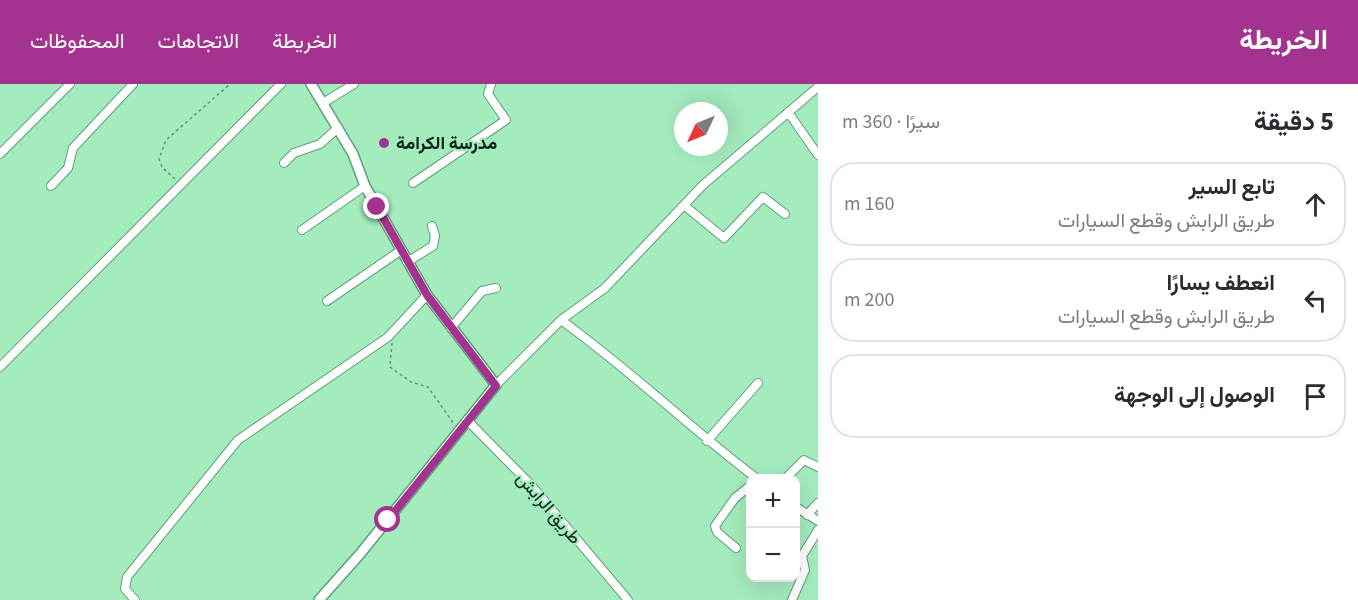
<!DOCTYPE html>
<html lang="ar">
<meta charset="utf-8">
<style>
:root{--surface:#fff;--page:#f7f7f7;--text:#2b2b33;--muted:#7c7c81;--line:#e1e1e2;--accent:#a4338f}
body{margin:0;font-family:"Source Sans 3",Vazirmatn,sans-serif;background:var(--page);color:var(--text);direction:rtl}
.controls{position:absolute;right:18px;bottom:18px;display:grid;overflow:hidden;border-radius:12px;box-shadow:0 6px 24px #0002}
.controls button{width:54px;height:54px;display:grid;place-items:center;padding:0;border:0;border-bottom:2px solid var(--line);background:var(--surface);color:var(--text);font:30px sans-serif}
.compass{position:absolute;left:674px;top:18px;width:54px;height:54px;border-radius:50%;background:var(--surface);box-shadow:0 6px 24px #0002;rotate:226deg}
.stop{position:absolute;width:18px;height:18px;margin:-14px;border:4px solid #a4338f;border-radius:50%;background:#fff}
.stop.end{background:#a4338f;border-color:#fff;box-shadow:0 2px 6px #0008}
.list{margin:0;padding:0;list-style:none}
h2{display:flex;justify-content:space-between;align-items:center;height:78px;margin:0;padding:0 24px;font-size:26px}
h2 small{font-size:20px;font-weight:400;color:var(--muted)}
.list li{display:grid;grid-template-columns:39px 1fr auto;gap:18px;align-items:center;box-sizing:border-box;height:84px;margin:0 12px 12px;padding:0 12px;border:2px solid var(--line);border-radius:24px}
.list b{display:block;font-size:22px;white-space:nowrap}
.list p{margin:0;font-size:20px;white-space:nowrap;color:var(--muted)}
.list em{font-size:20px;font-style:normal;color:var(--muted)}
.icon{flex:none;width:33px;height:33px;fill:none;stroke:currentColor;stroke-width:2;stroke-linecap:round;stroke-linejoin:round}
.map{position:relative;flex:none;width:818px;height:516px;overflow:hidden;direction:ltr}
header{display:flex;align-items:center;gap:36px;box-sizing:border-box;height:84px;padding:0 30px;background:var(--accent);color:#fff}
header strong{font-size:28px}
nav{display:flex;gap:33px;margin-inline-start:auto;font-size:21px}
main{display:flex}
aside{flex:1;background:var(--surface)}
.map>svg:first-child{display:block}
</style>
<header>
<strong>الخريطة</strong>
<nav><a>الخريطة</a><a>الاتجاهات</a><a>المحفوظات</a></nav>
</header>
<main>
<aside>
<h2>5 دقيقة<small>سيرًا · 360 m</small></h2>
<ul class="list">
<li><svg class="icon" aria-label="ahead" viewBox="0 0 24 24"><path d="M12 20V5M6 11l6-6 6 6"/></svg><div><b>تابع السير</b><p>طريق الرابش وقطع السيارات</p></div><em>160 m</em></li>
<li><svg class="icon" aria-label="left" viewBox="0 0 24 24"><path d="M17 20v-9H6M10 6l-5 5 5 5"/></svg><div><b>انعطف يسارًا</b><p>طريق الرابش وقطع السيارات</p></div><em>200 m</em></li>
<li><svg class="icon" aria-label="arrive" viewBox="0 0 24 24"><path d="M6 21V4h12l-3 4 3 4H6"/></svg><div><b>الوصول إلى الوجهة</b></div></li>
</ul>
</aside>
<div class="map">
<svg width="818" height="516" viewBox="0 0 818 516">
<rect width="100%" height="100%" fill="#a4ebbe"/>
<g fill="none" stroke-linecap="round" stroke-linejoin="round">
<g stroke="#5ba077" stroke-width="10">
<path id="minor" d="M 323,19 L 354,0
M 788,28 L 818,71
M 0,70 L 70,0
M 284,79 L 294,69 L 320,60 L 338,44
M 413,99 L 506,36 L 488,10 L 491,0
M 51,102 L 68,84 L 73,64 L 133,0
M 685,122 L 724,154 L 763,113 L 785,130
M 302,146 L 365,102
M 407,178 L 433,162 L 435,152 L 432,142
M 327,217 L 400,167
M 561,236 L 605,204 L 703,101 L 818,3
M 451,244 L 482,207 L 496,204
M 0,283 L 281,0
M 496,301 L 561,236 C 629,285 689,343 756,394
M 467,336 L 531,401 L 628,516
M 707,357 L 758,299
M 786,394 L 804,376 L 818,383
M 796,423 L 818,437
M 807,431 L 818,419
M 736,464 L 717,448 L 715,442 L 735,414 L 750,402
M 135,516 L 125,505 L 127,493 L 238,356 L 388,253 L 427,211
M 792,516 L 805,486 L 802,472 L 818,446"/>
</g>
<g stroke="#5ba077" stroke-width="12">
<path id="major" d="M 311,0 L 353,70 L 365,102 L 427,211 L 496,301 L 360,470 L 319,516"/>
</g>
<path stroke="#609575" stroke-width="1.5" stroke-dasharray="3 3" stroke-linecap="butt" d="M 175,95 L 162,83 L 159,75 L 166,56 L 230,0
M 392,259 L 390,283 L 411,298 L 428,303 L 454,340"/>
<use href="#minor" stroke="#fff" stroke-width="8"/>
<use href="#major" stroke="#fff" stroke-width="9"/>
</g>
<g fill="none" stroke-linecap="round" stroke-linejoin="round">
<path stroke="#a4338f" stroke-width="8" d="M 377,123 L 427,211 L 496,302 L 388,436"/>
</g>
<circle fill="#a4338f" stroke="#a4ebbe" stroke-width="2" cx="384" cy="59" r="6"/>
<g text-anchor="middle" stroke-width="4.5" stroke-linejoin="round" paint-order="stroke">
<g font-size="18" font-weight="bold" fill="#052313" stroke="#a4ebbe" text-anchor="start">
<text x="396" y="65">مدرسة الكرامة</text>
</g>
<g font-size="18" fill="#052313" stroke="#a4ebbe">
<text transform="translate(549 424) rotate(49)" y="6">طريق الرابش</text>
</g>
</g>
</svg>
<div class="controls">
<button>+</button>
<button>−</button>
</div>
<svg class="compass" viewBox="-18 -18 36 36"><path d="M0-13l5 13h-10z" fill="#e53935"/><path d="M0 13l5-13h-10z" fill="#7c7c81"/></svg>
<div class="stop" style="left:388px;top:436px"></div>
<div class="stop end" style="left:377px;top:123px"></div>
</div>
</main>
